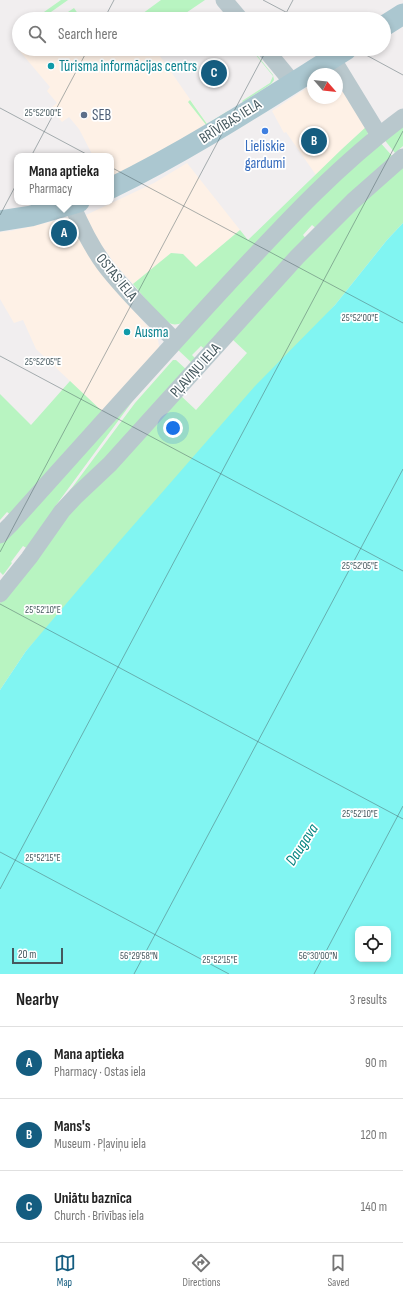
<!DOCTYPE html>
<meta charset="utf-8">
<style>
:root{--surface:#fff;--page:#f2f2f2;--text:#222;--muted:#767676;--line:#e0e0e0;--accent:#155d80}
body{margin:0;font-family:"Sofia Sans Condensed",sans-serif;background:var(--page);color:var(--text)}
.controls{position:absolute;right:12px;bottom:12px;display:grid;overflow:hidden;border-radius:8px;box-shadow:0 2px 6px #0003}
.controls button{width:36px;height:36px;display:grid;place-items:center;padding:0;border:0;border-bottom:1px solid var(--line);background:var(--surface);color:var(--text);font:20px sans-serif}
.compass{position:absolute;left:307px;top:68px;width:36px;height:36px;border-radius:50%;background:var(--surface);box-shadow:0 2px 6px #0003;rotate:118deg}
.scale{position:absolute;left:12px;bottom:10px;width:51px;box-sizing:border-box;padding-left:4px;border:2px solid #45585e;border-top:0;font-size:11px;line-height:14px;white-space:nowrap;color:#45585e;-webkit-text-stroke:3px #fff;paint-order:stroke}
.you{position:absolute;left:173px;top:428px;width:14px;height:14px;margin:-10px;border:3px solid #fff;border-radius:50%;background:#1a73e8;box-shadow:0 0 0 6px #1a73e833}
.badge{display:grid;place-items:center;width:26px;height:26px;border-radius:50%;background:var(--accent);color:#fff;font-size:13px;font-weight:700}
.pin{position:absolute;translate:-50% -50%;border:2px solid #fff;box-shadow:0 1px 4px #0006}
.popup{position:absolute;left:14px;top:153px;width:100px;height:52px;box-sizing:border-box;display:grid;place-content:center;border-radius:8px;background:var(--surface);filter:drop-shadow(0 1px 3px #0005);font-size:13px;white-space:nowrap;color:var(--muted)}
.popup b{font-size:15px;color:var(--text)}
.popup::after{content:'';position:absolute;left:50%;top:100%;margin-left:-8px;border:8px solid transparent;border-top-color:var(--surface)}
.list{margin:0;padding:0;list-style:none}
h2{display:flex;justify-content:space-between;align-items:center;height:52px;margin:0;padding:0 16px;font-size:17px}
h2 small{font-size:13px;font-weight:400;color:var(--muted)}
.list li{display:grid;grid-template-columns:26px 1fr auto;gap:12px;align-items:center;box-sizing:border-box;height:72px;padding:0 16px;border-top:1px solid var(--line)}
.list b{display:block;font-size:15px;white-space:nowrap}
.list p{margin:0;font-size:13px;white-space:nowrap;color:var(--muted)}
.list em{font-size:13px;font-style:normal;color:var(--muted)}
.icon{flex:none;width:22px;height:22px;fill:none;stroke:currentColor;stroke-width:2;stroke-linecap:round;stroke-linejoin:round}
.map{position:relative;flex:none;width:403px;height:974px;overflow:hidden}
.search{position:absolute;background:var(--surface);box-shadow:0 2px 6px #0003;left:12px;right:12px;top:12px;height:44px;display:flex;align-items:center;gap:10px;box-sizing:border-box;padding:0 14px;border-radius:22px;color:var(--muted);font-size:15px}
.sheet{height:268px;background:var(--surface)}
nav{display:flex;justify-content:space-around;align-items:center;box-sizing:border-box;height:56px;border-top:1px solid var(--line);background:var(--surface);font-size:11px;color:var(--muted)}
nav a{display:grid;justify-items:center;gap:2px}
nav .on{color:var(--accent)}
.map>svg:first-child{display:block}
</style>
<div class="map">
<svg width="403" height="974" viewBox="0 0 403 974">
<rect width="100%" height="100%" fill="#f1eeef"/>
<path fill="#fef1e6" d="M 18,49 L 102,49 L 105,53 L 111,49 L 155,49 L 208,125 L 111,178 L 111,156 L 93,156 L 79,129 L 69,117 L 62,122 L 51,108 L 57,103 L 47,91 L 50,87 Z
M 337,80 L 367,126 L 342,149 L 316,175 L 286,132 L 284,133 L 272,111 L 313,84 L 313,98 L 337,98 Z
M 187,163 L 240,230 L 196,267 L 183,254 L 171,253 L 133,284 L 114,263 L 96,237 L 86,215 L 154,183 Z
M 72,217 L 116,290 L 154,334 L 158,340 L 159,346 L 158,353 L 105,414 L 36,349 L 23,320 L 14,323 L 0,299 L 0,232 L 11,231 Z"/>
<path fill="#b8f4c1" d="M 61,0 L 68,0 L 41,19 L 34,19 Z
M 161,0 L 205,0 L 177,19 L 135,19 Z
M 74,8 L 81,18 L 79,19 L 50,19 L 59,13 L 62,16 Z
M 251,49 L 252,49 L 273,75 L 274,80 L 271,84 L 243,102 L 242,101 L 270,83 L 273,76 Z
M 190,100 L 207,124 L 228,111 L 229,112 L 207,126 L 188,102 Z
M 403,123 L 403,146 L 395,153 L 383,138 Z
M 367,126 L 368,133 L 366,137 L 182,323 C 179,324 175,325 172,324 C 162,321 141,293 133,284 L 171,253 L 183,254 L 196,267 L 240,230 L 248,240 L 342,149 Z
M 379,141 L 393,157 L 317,229 L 312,225 L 303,235 L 307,240 L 206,350 L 201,346 L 192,355 L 197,360 L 193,364 L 176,348 L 268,248 Z
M 403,165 L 403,223 L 387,240 L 335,305 L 26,651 L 0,690 L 0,603 L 76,504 L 180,395 L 196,410 L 247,353 L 232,339 L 341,221 Z
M 173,360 L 176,360 L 188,371 L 110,454 L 62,501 L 135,403 Z
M 70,381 L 105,414 L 12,516 L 7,512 L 0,520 L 0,394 L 31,425 Z
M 132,402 L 54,508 L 55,512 L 28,549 L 23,546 L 11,562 L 12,563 L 3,575 L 0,572 L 0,542 Z"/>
<path fill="#81f5f2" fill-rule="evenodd" d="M 403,223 L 403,974 L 0,974 L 0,690 L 26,651 L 117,544 L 255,386 L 335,305 L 387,240 ZM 358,929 L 388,929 L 388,959 L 358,959 Z"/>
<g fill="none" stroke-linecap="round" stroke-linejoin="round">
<path stroke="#b9c8cd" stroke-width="17" d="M 224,0 L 240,19
M 265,49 L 293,83
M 332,58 L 379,135
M 72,205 C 81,226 91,246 104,264 C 125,292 151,316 175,341
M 0,535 L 11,524 C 83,444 155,363 228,284 C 283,225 338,165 403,117
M 0,594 L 29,558 L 62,511 L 76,496 L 110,464 L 297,257 L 353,201 L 403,157"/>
<path stroke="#abc7d0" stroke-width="21" d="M 384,26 L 403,14
M 111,188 C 193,148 270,97 347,49
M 0,221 L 31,216 L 79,202"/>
</g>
<path fill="none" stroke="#45585e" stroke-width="1" stroke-opacity="0.45" d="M 263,0 L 299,19M 104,19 L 114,0M 283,19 L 293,0M 355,49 L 403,75M 0,108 L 403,323M 0,215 L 88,49M 0,356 L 403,571M 0,552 L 267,49M 0,604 L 403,819M 0,852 L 229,974M 0,889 L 403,131M 134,974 L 403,469M 314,974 L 403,806"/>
<g fill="#0f9aa8" stroke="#fff" stroke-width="1.5">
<circle cx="51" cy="66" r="4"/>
<circle cx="127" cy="332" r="4"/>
</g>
<circle fill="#5c6f8a" stroke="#fff" stroke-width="1.5" cx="84" cy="115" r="4"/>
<circle fill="#3f7fe0" stroke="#fff" stroke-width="1.5" cx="265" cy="131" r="4"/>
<g text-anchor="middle" stroke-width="3.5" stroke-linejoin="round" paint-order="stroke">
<g font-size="15" fill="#0d838f" stroke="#fff" text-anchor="start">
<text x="59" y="71">Tūrisma informācijas centrs</text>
<text x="135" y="337">Ausma</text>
</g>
<g font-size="15" fill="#4e5e75" stroke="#fff" text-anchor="start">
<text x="92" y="120">SEB</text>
</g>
<g font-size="15" fill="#45585e" stroke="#fff">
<text transform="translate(230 121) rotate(-32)" y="5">BRĪVĪBAS IELA</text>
<text transform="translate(117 277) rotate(51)" y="5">OSTAS IELA</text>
<text transform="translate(195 370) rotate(-48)" y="5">PĻAVIŅU IELA</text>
</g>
<g font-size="15" fill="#366cbe" stroke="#fff">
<text x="265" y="151">Lieliskie<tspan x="265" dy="17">gardumi</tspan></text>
</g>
<g font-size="16" font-style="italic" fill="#058481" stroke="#fff">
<text transform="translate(301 844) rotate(-57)" y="6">Daugava</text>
</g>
</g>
<g font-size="10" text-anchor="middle" fill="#45585e" stroke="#fff" stroke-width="3.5" stroke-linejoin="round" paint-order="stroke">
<text x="43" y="116">25°52'00"E</text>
<text x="360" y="321">25°52'00"E</text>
<text x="43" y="365">25°52'05"E</text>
<text x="360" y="569">25°52'05"E</text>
<text x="43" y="613">25°52'10"E</text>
<text x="360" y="817">25°52'10"E</text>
<text x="43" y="861">25°52'15"E</text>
<text x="139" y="959">56°29'58"N</text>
<text x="318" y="959">56°30'00"N</text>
<text x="220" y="963">25°52'15"E</text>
</g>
</svg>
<div class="controls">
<button><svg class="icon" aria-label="locate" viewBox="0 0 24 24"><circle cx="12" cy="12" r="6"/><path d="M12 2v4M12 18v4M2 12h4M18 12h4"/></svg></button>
</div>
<svg class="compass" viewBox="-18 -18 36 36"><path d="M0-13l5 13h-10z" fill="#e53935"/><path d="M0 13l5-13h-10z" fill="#767676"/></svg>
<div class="scale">20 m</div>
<div class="you"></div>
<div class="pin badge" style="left:64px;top:233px">A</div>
<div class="popup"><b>Mana aptieka</b>Pharmacy</div>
<div class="pin badge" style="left:314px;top:141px">B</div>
<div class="pin badge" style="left:214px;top:73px">C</div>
<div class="search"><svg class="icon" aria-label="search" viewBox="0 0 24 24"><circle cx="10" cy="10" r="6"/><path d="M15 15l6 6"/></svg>Search here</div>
</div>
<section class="sheet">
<h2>Nearby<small>3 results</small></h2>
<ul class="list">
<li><span class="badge">A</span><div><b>Mana aptieka</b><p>Pharmacy · Ostas iela</p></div><em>90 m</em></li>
<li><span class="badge">B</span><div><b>Mans's</b><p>Museum · Pļaviņu iela</p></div><em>120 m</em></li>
<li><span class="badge">C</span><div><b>Uniātu baznīca</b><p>Church · Brīvības iela</p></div><em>140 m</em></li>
</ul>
</section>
<nav>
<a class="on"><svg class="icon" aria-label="map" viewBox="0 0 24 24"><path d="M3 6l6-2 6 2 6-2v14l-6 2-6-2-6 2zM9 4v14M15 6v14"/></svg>Map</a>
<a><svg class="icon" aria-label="directions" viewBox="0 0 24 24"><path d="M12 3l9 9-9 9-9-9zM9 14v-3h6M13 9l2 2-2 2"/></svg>Directions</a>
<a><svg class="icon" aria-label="saved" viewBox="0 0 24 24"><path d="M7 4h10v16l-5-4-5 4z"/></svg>Saved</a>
</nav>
